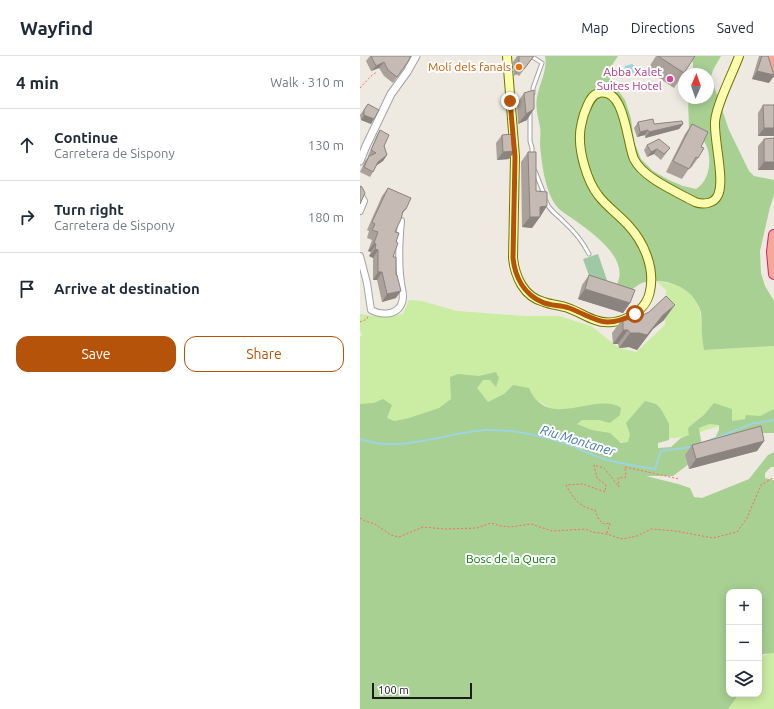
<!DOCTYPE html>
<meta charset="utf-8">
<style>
:root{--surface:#fff;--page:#f2f2f3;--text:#1f2937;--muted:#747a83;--line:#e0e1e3;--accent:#b45309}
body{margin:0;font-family:Ubuntu,sans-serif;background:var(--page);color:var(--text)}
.controls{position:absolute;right:12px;bottom:12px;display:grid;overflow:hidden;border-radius:8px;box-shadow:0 2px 10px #0003}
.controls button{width:36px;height:36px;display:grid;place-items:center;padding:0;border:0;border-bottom:1px solid var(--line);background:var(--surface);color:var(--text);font:20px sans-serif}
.compass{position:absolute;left:318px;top:12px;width:36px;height:36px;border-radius:50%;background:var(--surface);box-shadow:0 2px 10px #0003;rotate:2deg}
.scale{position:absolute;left:12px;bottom:10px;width:100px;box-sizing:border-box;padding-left:4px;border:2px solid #1c1c1c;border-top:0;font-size:11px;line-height:14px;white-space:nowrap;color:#1c1c1c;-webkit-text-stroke:3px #fff;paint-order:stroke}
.stop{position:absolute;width:12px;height:12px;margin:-9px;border:3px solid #b45309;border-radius:50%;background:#fff}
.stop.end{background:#b45309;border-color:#fff;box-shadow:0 1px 4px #0008}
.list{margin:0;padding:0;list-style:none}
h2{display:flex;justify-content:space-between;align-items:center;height:52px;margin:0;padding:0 16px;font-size:17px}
h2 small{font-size:13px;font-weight:400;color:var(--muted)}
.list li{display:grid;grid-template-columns:26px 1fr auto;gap:12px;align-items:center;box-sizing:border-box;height:72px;padding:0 16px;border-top:1px solid var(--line)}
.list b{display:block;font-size:15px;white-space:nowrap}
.list p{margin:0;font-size:13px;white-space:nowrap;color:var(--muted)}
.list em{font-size:13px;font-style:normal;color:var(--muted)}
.actions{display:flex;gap:8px;padding:12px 16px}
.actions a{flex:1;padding:9px 0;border:1px solid var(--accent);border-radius:12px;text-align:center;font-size:14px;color:var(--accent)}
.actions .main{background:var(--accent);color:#fff}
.icon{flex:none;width:22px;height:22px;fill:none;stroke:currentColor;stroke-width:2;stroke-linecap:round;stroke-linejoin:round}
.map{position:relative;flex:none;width:414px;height:653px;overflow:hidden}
header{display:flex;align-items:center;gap:24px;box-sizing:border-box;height:56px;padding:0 20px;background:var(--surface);border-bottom:1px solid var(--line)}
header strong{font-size:19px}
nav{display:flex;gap:22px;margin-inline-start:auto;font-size:14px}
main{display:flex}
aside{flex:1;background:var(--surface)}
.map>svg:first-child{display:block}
</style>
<header>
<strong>Wayfind</strong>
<nav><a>Map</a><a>Directions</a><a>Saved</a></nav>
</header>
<main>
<aside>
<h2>4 min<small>Walk · 310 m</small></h2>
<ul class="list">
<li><svg class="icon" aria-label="ahead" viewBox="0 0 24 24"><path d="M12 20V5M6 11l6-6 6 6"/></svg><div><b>Continue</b><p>Carretera de Sispony</p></div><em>130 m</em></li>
<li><svg class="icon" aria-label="right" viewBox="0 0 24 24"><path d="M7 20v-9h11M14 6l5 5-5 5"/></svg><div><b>Turn right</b><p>Carretera de Sispony</p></div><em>180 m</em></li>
<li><svg class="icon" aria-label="arrive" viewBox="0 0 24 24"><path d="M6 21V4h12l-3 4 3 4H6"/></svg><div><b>Arrive at destination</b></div></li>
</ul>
<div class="actions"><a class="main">Save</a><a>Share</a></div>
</aside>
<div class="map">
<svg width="414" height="653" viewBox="0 0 414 653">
<rect width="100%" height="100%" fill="#eee9e1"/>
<path fill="#cbeca3" d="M 296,225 L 318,229 L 328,236 L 336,245 L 340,255 L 344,294 L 414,290 L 414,354 L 400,360 L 375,365 L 324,381 L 264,387 L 217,368 L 173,342 L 128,346 L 34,365 L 0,361 L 0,280 L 2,280 L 0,274 L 0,258 L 21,261 L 43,258 L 49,244 L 62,245 L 97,255 L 165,260 L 199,260 L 231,270 L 259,292 L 276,296 L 305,269 L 306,234 Z
M 414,595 L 414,653 L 368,653 L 379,638 L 399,638 L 399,602 Z"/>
<path fill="#a8d093" d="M 185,0 L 258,0 L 250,12 L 250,23 L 265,44 L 271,62 L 274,86 L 281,103 L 293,115 L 309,124 L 323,130 L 336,133 C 350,125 353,101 345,87 C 341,81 334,77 329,72 L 328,43 L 329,42 L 348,42 L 348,18 L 333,18 L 333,8 L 331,0 L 361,0 L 353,14 L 351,21 L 369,74 L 389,115 L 394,120 L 414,124 L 414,139 L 410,151 L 400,195 L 401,217 L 405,230 L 414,245 L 414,290 L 344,294 C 343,288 342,282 342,276 C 341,266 343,257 338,249 C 329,230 305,222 286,226 C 279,227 273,233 267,237 L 257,228 C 270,202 231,176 213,163 C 206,158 197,153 193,145 C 184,128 182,108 180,89 C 180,83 181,77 180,71 C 178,61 175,51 177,41 C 179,29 188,13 185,0 Z
M 136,316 L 139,322 L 136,331 L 130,324 L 123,324 L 117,332 L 128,346 L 144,338 L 153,329 L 169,332 C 188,376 236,335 261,352 L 260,359 L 250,367 L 239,364 L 222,364 L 217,368 L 232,374 L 250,377 L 261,387 L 268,386 L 270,378 L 266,367 L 285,345 L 296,348 L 301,353 L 309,368 L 309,384 L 298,387 L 298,392 L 311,391 L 321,382 L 329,379 L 328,373 L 330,370 L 344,359 L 354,347 L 372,353 L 372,365 L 385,363 L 386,359 L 400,360 L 414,353 L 414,377 L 397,377 L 353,386 L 359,374 L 359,369 L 349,368 L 339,372 L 342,391 L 346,395 L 313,420 L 286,420 L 318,428 L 330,432 L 334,441 L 342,442 L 389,423 L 408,399 L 414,396 L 414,411 L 411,411 L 405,417 L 405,422 L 414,424 L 414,597 L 403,598 L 399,601 L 399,536 L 369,536 L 369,638 L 379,638 L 368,653 L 0,653 L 0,348 L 14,347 L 23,343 L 32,349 L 27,362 L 34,365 L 49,362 L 79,352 L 91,343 L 90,321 L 98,318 L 119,320 Z"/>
<path fill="#a1c8a4" d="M 238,198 L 247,224 L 232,228 L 223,203 Z"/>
<path fill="#9ed4df" d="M 272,8 L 276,11 L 275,15 L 270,21 L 265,21 L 263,17 L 265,10 Z"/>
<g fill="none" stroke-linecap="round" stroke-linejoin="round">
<path stroke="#9ed4df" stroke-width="2" d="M 0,383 C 37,398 88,376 126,374 C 153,373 179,379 204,387 C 218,392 230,399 244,403 C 260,408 278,410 295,413 L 301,395 L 332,391
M 346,386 L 391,368 L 414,364"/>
<g stroke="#a3a3a3" stroke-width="5">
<path id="service" d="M 171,0 L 182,7 L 173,32 L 173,37
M 170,56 L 170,85 L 172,92 L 172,100
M 175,115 L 184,138
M 186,145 C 189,155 197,158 204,166 C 214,175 223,186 229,198"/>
</g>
<g stroke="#a3a3a3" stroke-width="8">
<path id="minor" d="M 0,138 L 4,145 L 0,155
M 0,200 L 7,227 L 11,254 C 20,259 35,260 41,249 C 45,242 42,234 41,227 C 38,206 39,186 41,165"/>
</g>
<g stroke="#a3a3a3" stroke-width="9">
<path id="tertiary" d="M 0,105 L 6,90 L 31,38 L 47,16 L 56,0"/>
</g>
<g stroke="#707600" stroke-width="10">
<path id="secondary" d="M 147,0 L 155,101 L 153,202 C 155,221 164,241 184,246 C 192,249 200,249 208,252 C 217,255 226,261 235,264 C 256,272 286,258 290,235 C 295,212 284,186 268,169 C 258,158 246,150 238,139 C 227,125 219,96 220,79 C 220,72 222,65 224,58 C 227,51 230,39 239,37 C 265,30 267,88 274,103 C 283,122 317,136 335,146 C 343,149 354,148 358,139 C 365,124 354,85 355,66 C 356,49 373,17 379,0"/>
</g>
<g stroke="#e11969" stroke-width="12">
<path id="trunk" d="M 410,0 L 414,15
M 414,179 L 412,196 L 414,218"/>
</g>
<path stroke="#ff6861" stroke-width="1" stroke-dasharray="2 2" stroke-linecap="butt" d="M 0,32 L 11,20 L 17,16
M 0,266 L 7,263 L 8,260
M 0,462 L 5,465 L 15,468 L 31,479 L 39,481 L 63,471 L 85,473 L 117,472 L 131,467 L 141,470 L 150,471 L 171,468 L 192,475 L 226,473 L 232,476 L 247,478 L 262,483 L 277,480 L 291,473 L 316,475 L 353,482 L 377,476 L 387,462 L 401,429 L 414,421
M 247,477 L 250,467 L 244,468 L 239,464 L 235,454 C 219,451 213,442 206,429 L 223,428 L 245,436 L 246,429 L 237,422 L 234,409 L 244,412 L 259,431 L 258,422 L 266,421 L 265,411 L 319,423"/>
<use href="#service" stroke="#fff" stroke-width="3"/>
<use href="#minor" stroke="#fff" stroke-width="6"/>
<use href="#tertiary" stroke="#fff" stroke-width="7"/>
<use href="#secondary" stroke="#fdfdb0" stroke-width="8"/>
<use href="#trunk" stroke="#f5a798" stroke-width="10"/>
</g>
<path fill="#aaa19b" d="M 10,0 L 51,0 L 47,7 L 33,27 L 24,20 L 19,12 L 11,15 L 6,5 Z
M 157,0 L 174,0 L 159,20 L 156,18 L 154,20 L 153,6 Z
M 296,0 L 334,0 L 324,17 L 314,32 L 287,14 Z
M 399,0 L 408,0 L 409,27 L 392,23 Z
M 164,37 L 167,64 L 158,68 L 157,47 Z
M 8,48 L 11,68 L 1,64 L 0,59 Z
M 403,49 L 414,80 L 398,80 L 398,57 Z
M 278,66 L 294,68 L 323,68 L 319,73 L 285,82 L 285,79 L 277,81 L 274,72 Z
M 332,68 L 341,91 L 338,102 L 331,112 L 330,111 L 322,123 L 306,116 L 325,78 Z
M 20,74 L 27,99 L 23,105 L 16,110 L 13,116 L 10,121 L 0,116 L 5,105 L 9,100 L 8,100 L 17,79 Z
M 142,79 L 149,103 L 137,104 L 136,87 Z
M 404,83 L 414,114 L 398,114 L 398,90 Z
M 287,89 L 310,92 L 301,104 L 294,98 L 287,101 L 284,94 Z
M 168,96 L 176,135 L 187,150 L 172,172 L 162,171 L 161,106 Z
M 28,132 L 46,153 L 42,158 L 35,176 L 36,186 L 33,201 L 36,242 L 22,246 L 17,224 L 13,224 L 13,202 L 9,200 L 11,196 L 8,195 L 12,184 L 7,182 L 9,175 L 7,174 L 22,140 Z
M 229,219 L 270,247 L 263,257 L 218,243 L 222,229 Z
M 263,262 L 304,264 L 293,273 L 277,294 L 269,291 L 259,292 L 258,288 L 253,288 L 252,277 Z
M 404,385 L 397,395 L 329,413 L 325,399 L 332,389 Z"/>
<path fill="#8b837e" d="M 24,6 L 19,12 L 11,15 L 16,10 Z
M 162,10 L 156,18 L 154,20 L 159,12 Z
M 397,15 L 414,19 L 414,20 L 409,27 L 392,23 Z
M 174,53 L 167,64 L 158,68 L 166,58 Z
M 4,59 L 14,63 L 11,68 L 1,64 Z
M 323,68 L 319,73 L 285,82 L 289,76 Z
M 404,72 L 414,72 L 414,80 L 398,80 Z
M 288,74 L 285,79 L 277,81 L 280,76 Z
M 297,93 L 294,98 L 287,101 L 291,96 Z
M 155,95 L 149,103 L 137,104 L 143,96 Z
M 27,99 L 23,105 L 14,111 L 18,106 Z
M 404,106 L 414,106 L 414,114 L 398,114 Z
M 187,150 L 180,161 L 173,161 L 180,151 Z
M 170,161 L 180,161 L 172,172 L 162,171 Z
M 14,187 L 16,188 L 11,196 L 8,195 Z
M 15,193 L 18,194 L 13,202 L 9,200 Z
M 18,216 L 22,216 L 17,224 L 13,224 Z
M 225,233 L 270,247 L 263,257 L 218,243 Z
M 41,235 L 36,242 L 22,246 L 27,238 Z
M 315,249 L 304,264 L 293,273 L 277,294 L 269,291 L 259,292 L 270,277 L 303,259 Z
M 263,274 L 268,274 L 258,288 L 253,288 Z
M 404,385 L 397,395 L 329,413 L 336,403 Z"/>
<path fill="#c6bbb4" stroke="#8b837e" d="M 11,0 L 51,0 L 47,7 L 37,21 L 28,14 L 24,6 L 16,10 Z
M 159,0 L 174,0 L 164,13 L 162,10 L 159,12 Z
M 298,0 L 335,0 L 324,17 Z
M 402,0 L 408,0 L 414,19 L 397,15 Z
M 174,34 L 174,53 L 166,58 L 164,37 Z
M 8,48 L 19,54 L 14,63 L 4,59 L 4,54 Z
M 403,49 L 414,49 L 414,72 L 404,72 Z
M 293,63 L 294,68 L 322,65 L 323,68 L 289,76 L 288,74 L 280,76 L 278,66 Z
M 332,68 L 348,76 L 341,91 L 344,92 L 338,102 L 336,101 L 329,113 L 313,105 Z
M 20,74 L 29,79 L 24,90 L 27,99 L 18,106 L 13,116 L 4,111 L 9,100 L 16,97 L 11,94 Z
M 153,78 L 155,95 L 143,96 L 142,79 Z
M 414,82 L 414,106 L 404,106 L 404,83 Z
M 299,83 L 310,92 L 304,98 L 297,93 L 291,96 L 287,89 Z
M 168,96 L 176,96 L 176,135 L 187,136 L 187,150 L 180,151 L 180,161 L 170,161 Z
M 0,130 L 2,131 L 5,137 L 0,148 Z
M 28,132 L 51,142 L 46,153 L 43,155 L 41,163 L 35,176 L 39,177 L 36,186 L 38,187 L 33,201 L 36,201 L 36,219 L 37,219 L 41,235 L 27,238 L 22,216 L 18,216 L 18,194 L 15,193 L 16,188 L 14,187 L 18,176 L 12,174 L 15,168 L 12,166 Z
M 229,219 L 275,234 L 270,247 L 225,233 Z
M 306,240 L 315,249 L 303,259 L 287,279 L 279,277 L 270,277 L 268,274 L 263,274 L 263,262 L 281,260 L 289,256 Z
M 401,370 L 404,385 L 336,403 L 332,389 Z"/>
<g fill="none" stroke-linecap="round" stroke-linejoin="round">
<path stroke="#b45309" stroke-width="5" d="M 150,45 L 155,101 L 153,202 C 155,221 164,238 182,246 C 190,250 200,249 209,252 C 238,263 243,274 275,258"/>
</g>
<circle fill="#e8710a" stroke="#fff" stroke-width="1.5" cx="159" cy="11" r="4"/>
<circle fill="#d1479c" stroke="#fff" stroke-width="1.5" cx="310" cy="23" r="4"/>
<g text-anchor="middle" stroke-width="4" stroke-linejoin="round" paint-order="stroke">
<g font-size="12" fill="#c56008" stroke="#fff" text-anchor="end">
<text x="151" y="15">Molí dels fanals</text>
</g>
<g font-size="12" fill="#b23c85" stroke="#fff" text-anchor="end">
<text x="302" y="20">Abba Xalet<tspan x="302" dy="14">Suites Hotel</tspan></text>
</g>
<g font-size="12" fill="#057f08" stroke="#fff">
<text x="151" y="507">Bosc de la Quera</text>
</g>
<g font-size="13" font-style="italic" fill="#407aa9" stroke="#fff">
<text transform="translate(218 384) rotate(17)" y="5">Riu Montaner</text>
</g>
</g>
</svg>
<div class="controls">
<button>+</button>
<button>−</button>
<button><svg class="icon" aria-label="layers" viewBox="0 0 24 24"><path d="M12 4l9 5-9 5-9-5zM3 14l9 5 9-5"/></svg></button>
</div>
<svg class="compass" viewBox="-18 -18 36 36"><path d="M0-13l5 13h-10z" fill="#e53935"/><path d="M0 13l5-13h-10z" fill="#747a83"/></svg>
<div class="scale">100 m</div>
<div class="stop" style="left:275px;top:258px"></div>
<div class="stop end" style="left:150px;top:45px"></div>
</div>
</main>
